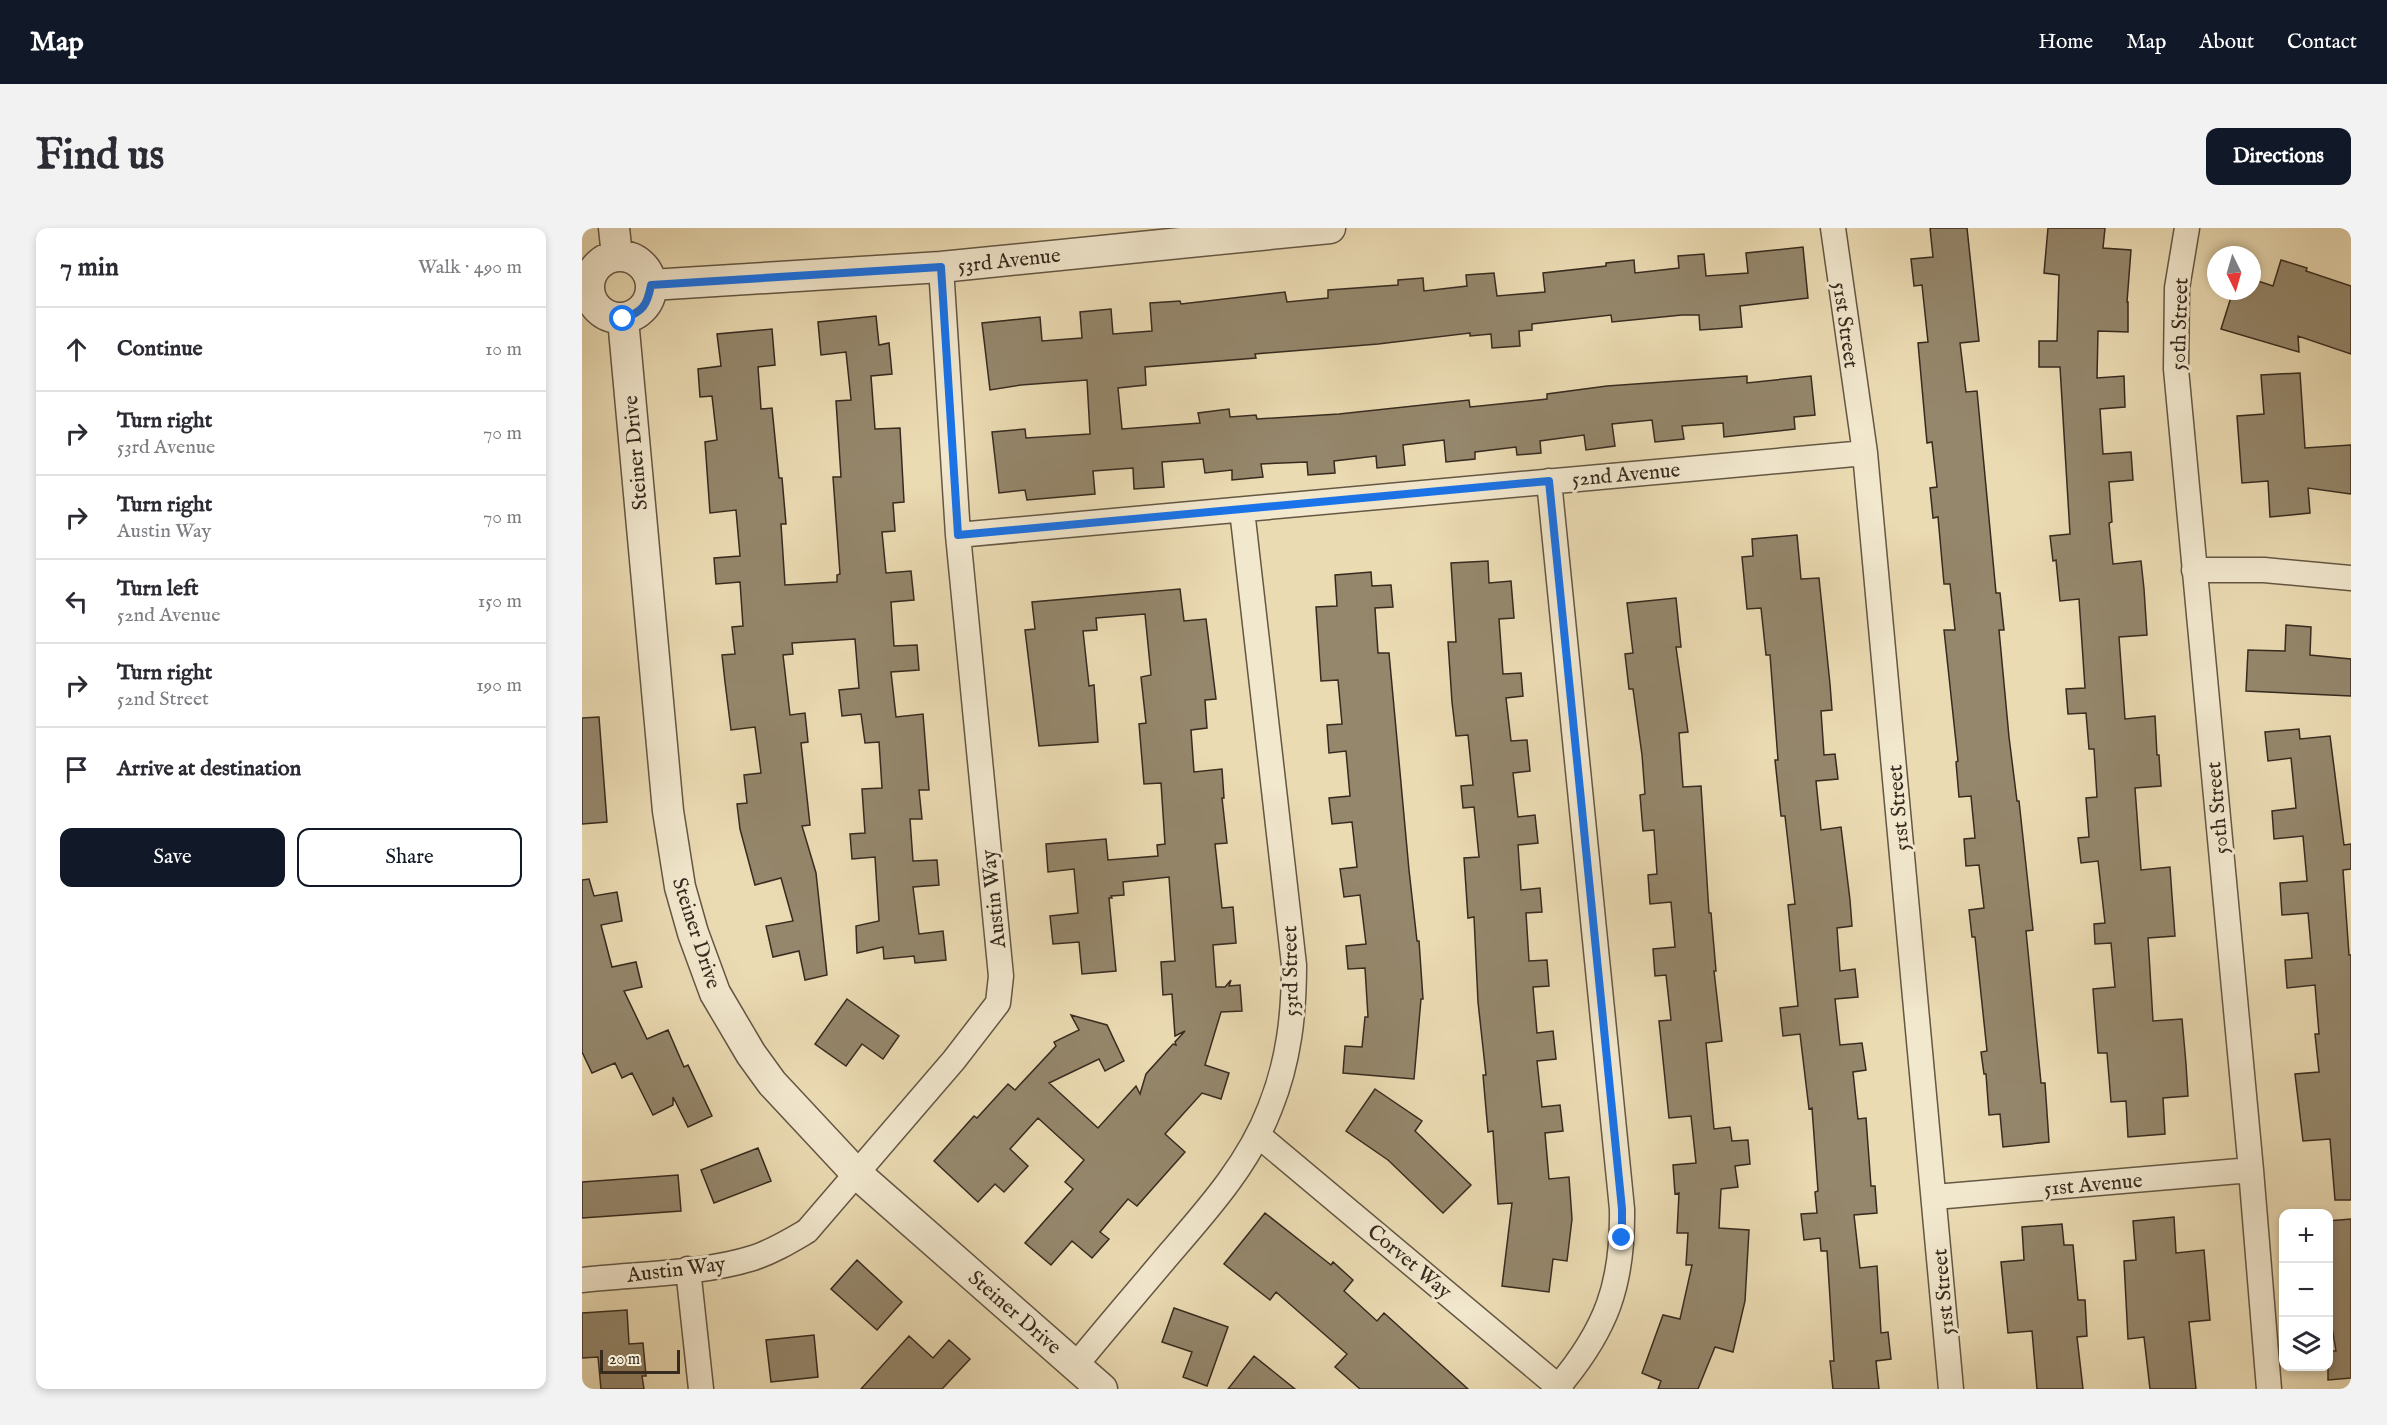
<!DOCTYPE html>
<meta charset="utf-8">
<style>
:root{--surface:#fff;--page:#f2f2f3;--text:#2b2b33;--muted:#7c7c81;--line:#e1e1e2;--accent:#111827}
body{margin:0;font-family:"IM FELL English",serif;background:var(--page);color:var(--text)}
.controls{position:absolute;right:18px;bottom:18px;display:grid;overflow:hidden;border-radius:12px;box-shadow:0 3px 9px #0003}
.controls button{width:54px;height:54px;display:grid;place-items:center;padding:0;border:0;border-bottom:2px solid var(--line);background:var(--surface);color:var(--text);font:30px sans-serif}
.compass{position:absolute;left:1625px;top:18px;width:54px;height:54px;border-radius:50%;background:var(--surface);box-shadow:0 3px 9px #0003;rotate:175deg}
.scale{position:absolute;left:18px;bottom:15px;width:80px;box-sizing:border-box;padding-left:6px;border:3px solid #372b1f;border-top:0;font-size:16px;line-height:21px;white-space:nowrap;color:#372b1f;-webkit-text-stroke:4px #f2e8ce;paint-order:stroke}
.stop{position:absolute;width:18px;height:18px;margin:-14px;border:4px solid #1a73e8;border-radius:50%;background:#fff}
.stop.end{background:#1a73e8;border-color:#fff;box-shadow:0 2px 6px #0008}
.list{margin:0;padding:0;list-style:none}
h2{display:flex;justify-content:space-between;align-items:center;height:78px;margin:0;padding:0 24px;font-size:26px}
h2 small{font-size:20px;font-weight:400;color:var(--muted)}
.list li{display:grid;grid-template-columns:39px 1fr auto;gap:18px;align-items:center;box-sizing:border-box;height:84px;padding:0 24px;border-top:2px solid var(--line)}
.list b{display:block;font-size:22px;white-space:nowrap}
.list p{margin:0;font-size:20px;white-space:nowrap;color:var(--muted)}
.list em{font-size:20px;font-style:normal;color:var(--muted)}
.actions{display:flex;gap:12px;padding:18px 24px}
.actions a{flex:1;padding:14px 0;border:2px solid var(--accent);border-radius:12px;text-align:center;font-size:21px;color:var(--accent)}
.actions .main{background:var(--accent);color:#fff}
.icon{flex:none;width:33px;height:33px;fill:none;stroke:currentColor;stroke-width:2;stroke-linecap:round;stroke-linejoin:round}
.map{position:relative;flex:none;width:1769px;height:1161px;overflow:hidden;border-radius:12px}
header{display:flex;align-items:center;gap:36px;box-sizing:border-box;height:84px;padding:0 30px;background:var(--accent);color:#fff}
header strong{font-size:28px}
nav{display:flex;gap:33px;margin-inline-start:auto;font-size:21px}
.intro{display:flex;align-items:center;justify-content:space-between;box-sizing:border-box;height:144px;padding:0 36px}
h1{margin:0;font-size:42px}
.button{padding:15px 27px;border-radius:12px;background:var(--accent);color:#fff;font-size:21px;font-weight:700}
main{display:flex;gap:36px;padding:0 36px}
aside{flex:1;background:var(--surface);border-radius:12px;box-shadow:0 3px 9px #0003}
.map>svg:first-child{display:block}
</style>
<header>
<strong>Map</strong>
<nav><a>Home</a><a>Map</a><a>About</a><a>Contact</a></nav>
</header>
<div class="intro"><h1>Find us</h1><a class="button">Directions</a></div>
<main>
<aside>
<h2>7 min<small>Walk · 490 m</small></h2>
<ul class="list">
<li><svg class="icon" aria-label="ahead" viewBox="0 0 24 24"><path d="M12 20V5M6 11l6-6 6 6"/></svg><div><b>Continue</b></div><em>10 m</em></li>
<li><svg class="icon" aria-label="right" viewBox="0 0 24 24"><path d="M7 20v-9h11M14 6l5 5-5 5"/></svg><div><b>Turn right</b><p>53rd Avenue</p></div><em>70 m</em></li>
<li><svg class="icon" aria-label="right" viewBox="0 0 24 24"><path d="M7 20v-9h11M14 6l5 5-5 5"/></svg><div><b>Turn right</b><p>Austin Way</p></div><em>70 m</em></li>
<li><svg class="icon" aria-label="left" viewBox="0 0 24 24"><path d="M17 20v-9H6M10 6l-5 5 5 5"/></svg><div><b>Turn left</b><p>52nd Avenue</p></div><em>150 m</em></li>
<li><svg class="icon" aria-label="right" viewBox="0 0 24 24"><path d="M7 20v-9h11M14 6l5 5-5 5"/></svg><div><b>Turn right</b><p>52nd Street</p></div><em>190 m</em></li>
<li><svg class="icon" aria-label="arrive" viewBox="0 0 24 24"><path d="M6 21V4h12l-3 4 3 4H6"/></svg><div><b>Arrive at destination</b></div></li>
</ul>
<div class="actions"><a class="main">Save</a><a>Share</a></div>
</aside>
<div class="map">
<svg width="1769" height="1161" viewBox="0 0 1769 1161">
<rect width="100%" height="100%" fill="#ebdbb3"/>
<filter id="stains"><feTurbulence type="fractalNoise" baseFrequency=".00333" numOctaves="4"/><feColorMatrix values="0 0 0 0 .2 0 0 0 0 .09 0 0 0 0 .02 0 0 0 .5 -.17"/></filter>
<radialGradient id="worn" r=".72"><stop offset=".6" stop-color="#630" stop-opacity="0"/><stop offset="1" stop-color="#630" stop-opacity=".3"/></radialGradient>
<path fill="#95876c" stroke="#372b1f" stroke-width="1.5" d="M 1348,0 L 1385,0 L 1397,113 L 1378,115 L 1384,164 L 1395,163 L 1414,365 L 1418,365 L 1422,402 L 1417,402 L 1427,509 L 1435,573 L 1437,573 L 1451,702 L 1444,703 L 1459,855 L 1463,855 L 1467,914 L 1421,919 L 1418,886 L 1407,887 L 1404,846 L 1402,846 L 1399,824 L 1405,823 L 1393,709 L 1390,709 L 1387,682 L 1402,680 L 1397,637 L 1384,638 L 1382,611 L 1393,610 L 1389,568 L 1377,569 L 1374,534 L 1376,533 L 1362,402 L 1373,402 L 1368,356 L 1362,356 L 1356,289 L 1351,290 L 1348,260 L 1355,259 L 1350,214 L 1345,215 L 1336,115 L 1346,114 L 1340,57 L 1332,58 L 1329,31 L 1351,29 Z
M 1466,0 L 1523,0 L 1521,20 L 1549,22 L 1545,74 L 1546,74 L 1546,104 L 1516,103 L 1515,150 L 1542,148 L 1543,179 L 1518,181 L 1521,226 L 1549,224 L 1551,252 L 1527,254 L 1530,294 L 1527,295 L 1531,336 L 1559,333 L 1562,361 L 1565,407 L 1537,409 L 1543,491 L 1573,488 L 1575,527 L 1577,527 L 1579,558 L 1553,560 L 1559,642 L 1588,639 L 1590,668 L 1593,708 L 1566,710 L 1571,793 L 1600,791 L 1604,836 L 1606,868 L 1581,870 L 1583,906 L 1546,909 L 1544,873 L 1529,874 L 1525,825 L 1516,825 L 1511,761 L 1533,759 L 1529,715 L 1513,716 L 1512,696 L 1523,695 L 1516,633 L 1499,635 L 1496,610 L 1507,609 L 1504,570 L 1515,569 L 1512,521 L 1507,521 L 1504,485 L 1486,486 L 1484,461 L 1503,460 L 1497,371 L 1478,373 L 1474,332 L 1471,333 L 1468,308 L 1488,306 L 1478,139 L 1457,139 L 1457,113 L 1475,113 L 1477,47 L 1462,45 Z
M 1221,19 L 1226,70 L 1158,78 L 1160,99 L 1118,102 L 1117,87 L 1100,87 L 1030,94 L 1029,87 L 950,96 L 950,102 L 937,103 L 938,118 L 910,120 L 909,106 L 888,108 L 888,105 L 796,116 L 673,126 L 674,130 L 563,139 L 564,157 L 536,160 L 540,201 L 618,195 L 616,185 L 647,181 L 648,189 L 674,187 L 675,191 L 757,186 L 887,172 L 888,179 L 965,171 L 965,166 L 1025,158 L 1165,148 L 1165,155 L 1229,148 L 1233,187 L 1212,189 L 1213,201 L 1142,209 L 1141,195 L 1100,198 L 1102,211 L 1073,214 L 1070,192 L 1030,196 L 1033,218 L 1004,222 L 1002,207 L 958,213 L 959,225 L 935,227 L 934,219 L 893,224 L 893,231 L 864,234 L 862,212 L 821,217 L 823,237 L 795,240 L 794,228 L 752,233 L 753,245 L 726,247 L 725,234 L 679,236 L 681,249 L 650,252 L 650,242 L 623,245 L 621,231 L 580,234 L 582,259 L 552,261 L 551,240 L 511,243 L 513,266 L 445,272 L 443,262 L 417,265 L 410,204 L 443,201 L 444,210 L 508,206 L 505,152 L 439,157 L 408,162 L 400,95 L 458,89 L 460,113 L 500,110 L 498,84 L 529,81 L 531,106 L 570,103 L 568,75 L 598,73 L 599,76 L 703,64 L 705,74 L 746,70 L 746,62 L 816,57 L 816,52 L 841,50 L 842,63 L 885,58 L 884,47 L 912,45 L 915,68 L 963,64 L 961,45 L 1024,38 L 1024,35 L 1052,32 L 1053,45 L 1097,40 L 1096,28 L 1122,26 L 1124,48 L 1166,45 L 1164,25 Z
M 1699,32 L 1725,40 L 1724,43 L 1769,58 L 1769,126 L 1716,108 L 1717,124 L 1639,101 L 1651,63 L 1670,63 L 1670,51 L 1691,58 Z
M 294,88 L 297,117 L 307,115 L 310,146 L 289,148 L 293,201 L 318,200 L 322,274 L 311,275 L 313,303 L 300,304 L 304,345 L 329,343 L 332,372 L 309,374 L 312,418 L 335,417 L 337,442 L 309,444 L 314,489 L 341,486 L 347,562 L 337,562 L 340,591 L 328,591 L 331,633 L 355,632 L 357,657 L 331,659 L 337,706 L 361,703 L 364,732 L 333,735 L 332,728 L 302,731 L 301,719 L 275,725 L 274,698 L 297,693 L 293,629 L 270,631 L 268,606 L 283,605 L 280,561 L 300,560 L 297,514 L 283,515 L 279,486 L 260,488 L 257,462 L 277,460 L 273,411 L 210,415 L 211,426 L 201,427 L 208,487 L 223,485 L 226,514 L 219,515 L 228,597 L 220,598 L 234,645 L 245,747 L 223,752 L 217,723 L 191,729 L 184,698 L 211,693 L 199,650 L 173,657 L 158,601 L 155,576 L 165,575 L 162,547 L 179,545 L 173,499 L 149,502 L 143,454 L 140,427 L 153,426 L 150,399 L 161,398 L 158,354 L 134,356 L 132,330 L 158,328 L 154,282 L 128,285 L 123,214 L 135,212 L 130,168 L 118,169 L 116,141 L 139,138 L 135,106 L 190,101 L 193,137 L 176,139 L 179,181 L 190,180 L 197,250 L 200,250 L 204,296 L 199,296 L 203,357 L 255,354 L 255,347 L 258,346 L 251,249 L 259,249 L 254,173 L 269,172 L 264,124 L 239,127 L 236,94 Z
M 1718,145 L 1723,220 L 1769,217 L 1769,266 L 1726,260 L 1728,285 L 1688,289 L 1686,253 L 1660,255 L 1655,188 L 1682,186 L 1679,147 Z
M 1215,307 L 1219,351 L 1237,350 L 1248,456 L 1250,482 L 1239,483 L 1242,527 L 1253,526 L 1256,551 L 1234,553 L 1239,602 L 1259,599 L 1268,672 L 1270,698 L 1255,700 L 1258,743 L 1273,741 L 1276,769 L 1253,771 L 1258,817 L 1280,815 L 1284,842 L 1271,844 L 1276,891 L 1284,890 L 1289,958 L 1293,958 L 1295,985 L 1272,987 L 1278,1040 L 1295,1038 L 1299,1105 L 1306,1104 L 1309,1131 L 1294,1133 L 1297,1161 L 1251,1161 L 1248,1133 L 1252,1133 L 1245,1023 L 1239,1023 L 1238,1010 L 1222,1012 L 1219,986 L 1235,985 L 1233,964 L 1236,963 L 1230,880 L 1227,881 L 1218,806 L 1201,808 L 1198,780 L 1216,778 L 1206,677 L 1213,676 L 1203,588 L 1199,588 L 1193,532 L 1196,532 L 1188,427 L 1184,427 L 1179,380 L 1165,381 L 1160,329 L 1171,328 L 1170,311 Z
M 906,333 L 907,355 L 929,353 L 932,390 L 917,391 L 921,446 L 939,445 L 941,468 L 924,470 L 929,513 L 945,512 L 948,543 L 931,545 L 936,589 L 953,587 L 956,615 L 936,617 L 939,662 L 958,660 L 960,684 L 944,685 L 947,733 L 965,732 L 967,758 L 951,759 L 955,805 L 971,803 L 974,831 L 955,833 L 960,879 L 978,877 L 981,903 L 963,905 L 967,951 L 987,949 L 990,991 L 985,1033 L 971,1031 L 967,1064 L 920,1058 L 930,975 L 916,976 L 911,903 L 906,904 L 901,847 L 904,847 L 896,774 L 892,689 L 886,690 L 882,630 L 897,629 L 892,579 L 881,580 L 879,558 L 891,557 L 886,507 L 874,508 L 870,474 L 866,414 L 874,414 L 869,335 Z
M 789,344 L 790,358 L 809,357 L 811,379 L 793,380 L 796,425 L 807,425 L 827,642 L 835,713 L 837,713 L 841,771 L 839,771 L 832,851 L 761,845 L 763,818 L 780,819 L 783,789 L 786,789 L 783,740 L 766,741 L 764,718 L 784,716 L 778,667 L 762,669 L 758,641 L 775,639 L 770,594 L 750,596 L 747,570 L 768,568 L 764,523 L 747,525 L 745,497 L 760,496 L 756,452 L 739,453 L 734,379 L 755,378 L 753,347 Z
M 598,361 L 602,393 L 624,391 L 634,471 L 623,472 L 625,500 L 609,502 L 612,544 L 640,541 L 642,570 L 640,570 L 645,615 L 633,616 L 640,680 L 651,679 L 654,715 L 631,717 L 634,759 L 643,759 L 649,752 L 647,758 L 658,757 L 660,783 L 639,784 L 623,837 L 647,845 L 639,871 L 620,865 L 583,906 L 603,924 L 555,978 L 546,971 L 518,1004 L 527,1011 L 510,1030 L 490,1013 L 469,1037 L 443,1015 L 491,961 L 483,954 L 502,932 L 456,890 L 428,921 L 446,938 L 422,964 L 413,956 L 396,974 L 352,933 L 392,888 L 395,890 L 426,856 L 433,862 L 474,818 L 472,814 L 497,802 L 489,787 L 525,797 L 542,833 L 523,843 L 517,831 L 467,855 L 516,900 L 554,858 L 558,866 L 564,846 L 591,816 L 594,817 L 593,814 L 603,803 L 593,808 L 590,766 L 581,767 L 579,734 L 593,733 L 587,649 L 541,654 L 542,667 L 529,668 L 530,670 L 527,670 L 534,743 L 500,746 L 497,714 L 471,716 L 468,688 L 496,685 L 492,641 L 466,644 L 464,616 L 524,611 L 526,632 L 576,628 L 575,617 L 583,616 L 579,555 L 562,556 L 557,496 L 564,495 L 559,449 L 569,447 L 563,386 L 514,390 L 515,402 L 501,403 L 507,458 L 512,457 L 516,514 L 457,518 L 443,402 L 453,401 L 450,374 Z
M 1094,370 L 1099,419 L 1094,419 L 1106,504 L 1097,505 L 1101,559 L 1119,558 L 1127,685 L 1129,685 L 1134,743 L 1132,743 L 1140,813 L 1124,815 L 1132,901 L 1148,899 L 1150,913 L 1166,912 L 1168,936 L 1153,938 L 1156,959 L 1139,961 L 1137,1000 L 1167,1002 L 1163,1073 L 1151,1124 L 1133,1119 L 1116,1161 L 1076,1161 L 1079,1153 L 1060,1145 L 1081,1087 L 1098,1091 L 1110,1037 L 1104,1037 L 1106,1005 L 1095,1005 L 1097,965 L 1093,966 L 1091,937 L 1114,935 L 1109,888 L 1087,890 L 1077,793 L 1089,792 L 1084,747 L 1073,748 L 1071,721 L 1093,719 L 1089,674 L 1068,676 L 1066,647 L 1075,646 L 1072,602 L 1061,603 L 1058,567 L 1063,566 L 1060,527 L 1051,461 L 1047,461 L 1043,426 L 1051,425 L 1045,375 Z
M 1704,397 L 1729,399 L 1728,427 L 1769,431 L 1769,468 L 1664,463 L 1666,422 L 1703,423 Z
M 17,489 L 25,594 L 0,596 L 0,490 Z
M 1717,501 L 1718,511 L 1748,508 L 1762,617 L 1769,616 L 1769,641 L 1761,642 L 1767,727 L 1769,727 L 1769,972 L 1753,972 L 1748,911 L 1721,913 L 1713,846 L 1737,844 L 1733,806 L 1737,806 L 1733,757 L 1705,760 L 1703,732 L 1730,730 L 1726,685 L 1700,687 L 1698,655 L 1725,653 L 1721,608 L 1692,611 L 1690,583 L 1714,580 L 1709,530 L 1686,533 L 1683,504 Z
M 7,651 L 12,668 L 35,664 L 40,693 L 19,697 L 30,739 L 54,734 L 60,759 L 42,763 L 65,811 L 86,802 L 102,839 L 106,837 L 130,888 L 106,899 L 91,869 L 91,877 L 71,887 L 50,845 L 40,850 L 33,835 L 10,845 L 0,824 L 0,652 Z
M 265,771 L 317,808 L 301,831 L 280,816 L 264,838 L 233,816 Z
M 793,861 L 840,893 L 833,903 L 889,957 L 861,985 L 806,932 L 764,903 Z
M 176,920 L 189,953 L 132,975 L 119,942 Z
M 96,947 L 99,983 L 0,990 L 0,954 Z
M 683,985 L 749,1037 L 751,1034 L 771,1052 L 762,1063 L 795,1093 L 802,1085 L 886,1161 L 778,1161 L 753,1139 L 765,1126 L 694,1064 L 688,1072 L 642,1036 Z
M 1592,989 L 1594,1025 L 1622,1022 L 1628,1092 L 1607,1094 L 1614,1161 L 1568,1161 L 1562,1109 L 1546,1111 L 1542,1033 L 1554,1032 L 1551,993 Z
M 1769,991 L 1769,1150 L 1746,1152 L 1746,1123 L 1754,1123 L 1746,1075 L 1746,993 Z
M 1480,996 L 1482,1017 L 1491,1017 L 1496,1072 L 1503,1072 L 1505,1108 L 1495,1109 L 1501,1161 L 1455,1161 L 1450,1103 L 1426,1105 L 1419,1034 L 1442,1032 L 1440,999 Z
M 275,1032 L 320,1074 L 295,1102 L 249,1061 Z
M 592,1080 L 646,1099 L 625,1158 L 601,1149 L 610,1124 L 580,1114 Z
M 45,1082 L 47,1116 L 61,1115 L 64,1148 L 60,1148 L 62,1161 L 19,1161 L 16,1129 L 0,1130 L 0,1085 Z
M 232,1107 L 236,1149 L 189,1154 L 184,1112 Z
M 327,1108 L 351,1130 L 367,1112 L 388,1131 L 360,1161 L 279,1161 Z
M 672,1128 L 713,1161 L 646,1161 Z"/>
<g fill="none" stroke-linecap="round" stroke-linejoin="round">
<g stroke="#645744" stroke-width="27">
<path id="minor" d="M 1251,0 L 1283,225 L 1369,1161
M 1605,0 L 1595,60 L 1594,141 L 1669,942 L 1687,1161
M 967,253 L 1040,981 C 1041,1056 1025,1101 976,1159
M 376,307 L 1283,225
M 1612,342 L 1682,342 L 1769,350
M 676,907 L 979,1161
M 1353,969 L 1669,942
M 106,1041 L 119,1161
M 0,1052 C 54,1046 120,1046 171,1030 C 190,1024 208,1013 225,1003 L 372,832 L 416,775 L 419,748 L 376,307 L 359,39
M 494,1137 C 525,1099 557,1062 588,1025 C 627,980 667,935 688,880 C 707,833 712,786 712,737 L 660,282"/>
</g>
<g stroke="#645744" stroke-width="33">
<path id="tertiary" d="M 32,0 L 35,28
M7 59a31 31 0 1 1 62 0a31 31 0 1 1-62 0Z
M 69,57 L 359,39 L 748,0
M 41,91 L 86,583 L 98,659 L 111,705 L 133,765 L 169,826 L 190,855 L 274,945 L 520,1161"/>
</g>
<use href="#minor" stroke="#f2e8ce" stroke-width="24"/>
<use href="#tertiary" stroke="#f2e8ce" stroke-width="30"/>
</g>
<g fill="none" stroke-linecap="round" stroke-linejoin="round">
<path stroke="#1a73e8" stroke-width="8" d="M 41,91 C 61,83 65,78 69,57 L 359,39 L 376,307 L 967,253 L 1040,981 L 1040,1010"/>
</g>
<g text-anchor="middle" stroke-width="6" stroke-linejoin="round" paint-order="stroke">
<g font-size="21" fill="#372b1f" stroke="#f2e8ce">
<text transform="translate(427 32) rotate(-6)" y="7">53rd Avenue</text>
<text transform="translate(1597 96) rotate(-88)" y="7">50th Street</text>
<text transform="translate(1264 97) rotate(82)" y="7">51st Street</text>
<text transform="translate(53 225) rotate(-95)" y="7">Steiner Drive</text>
<text transform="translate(1044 246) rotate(-5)" y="7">52nd Avenue</text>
<text transform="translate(1316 580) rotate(-95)" y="7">51st Street</text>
<text transform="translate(1635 580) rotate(-95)" y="7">50th Street</text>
<text transform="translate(411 671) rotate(-96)" y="7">Austin Way</text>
<text transform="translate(115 705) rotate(72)" y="7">Steiner Drive</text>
<text transform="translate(708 743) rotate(-91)" y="7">53rd Street</text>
<text transform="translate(1511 956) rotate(-5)" y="7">51st Avenue</text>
<text transform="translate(828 1033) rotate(40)" y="7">Corvet Way</text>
<text transform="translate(94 1041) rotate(-7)" y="7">Austin Way</text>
<text transform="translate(1361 1064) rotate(-95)" y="7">51st Street</text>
<text transform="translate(433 1084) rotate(41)" y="7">Steiner Drive</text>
</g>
</g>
<rect width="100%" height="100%" filter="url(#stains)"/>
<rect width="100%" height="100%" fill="url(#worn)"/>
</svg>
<div class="controls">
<button>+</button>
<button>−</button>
<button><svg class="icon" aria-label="layers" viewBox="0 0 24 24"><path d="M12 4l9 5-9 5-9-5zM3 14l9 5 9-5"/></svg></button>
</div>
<svg class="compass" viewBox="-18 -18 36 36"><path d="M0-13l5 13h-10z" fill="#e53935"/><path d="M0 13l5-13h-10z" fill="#7c7c81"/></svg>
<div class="scale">20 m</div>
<div class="stop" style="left:41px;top:91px"></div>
<div class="stop end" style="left:1040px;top:1010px"></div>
</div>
</main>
